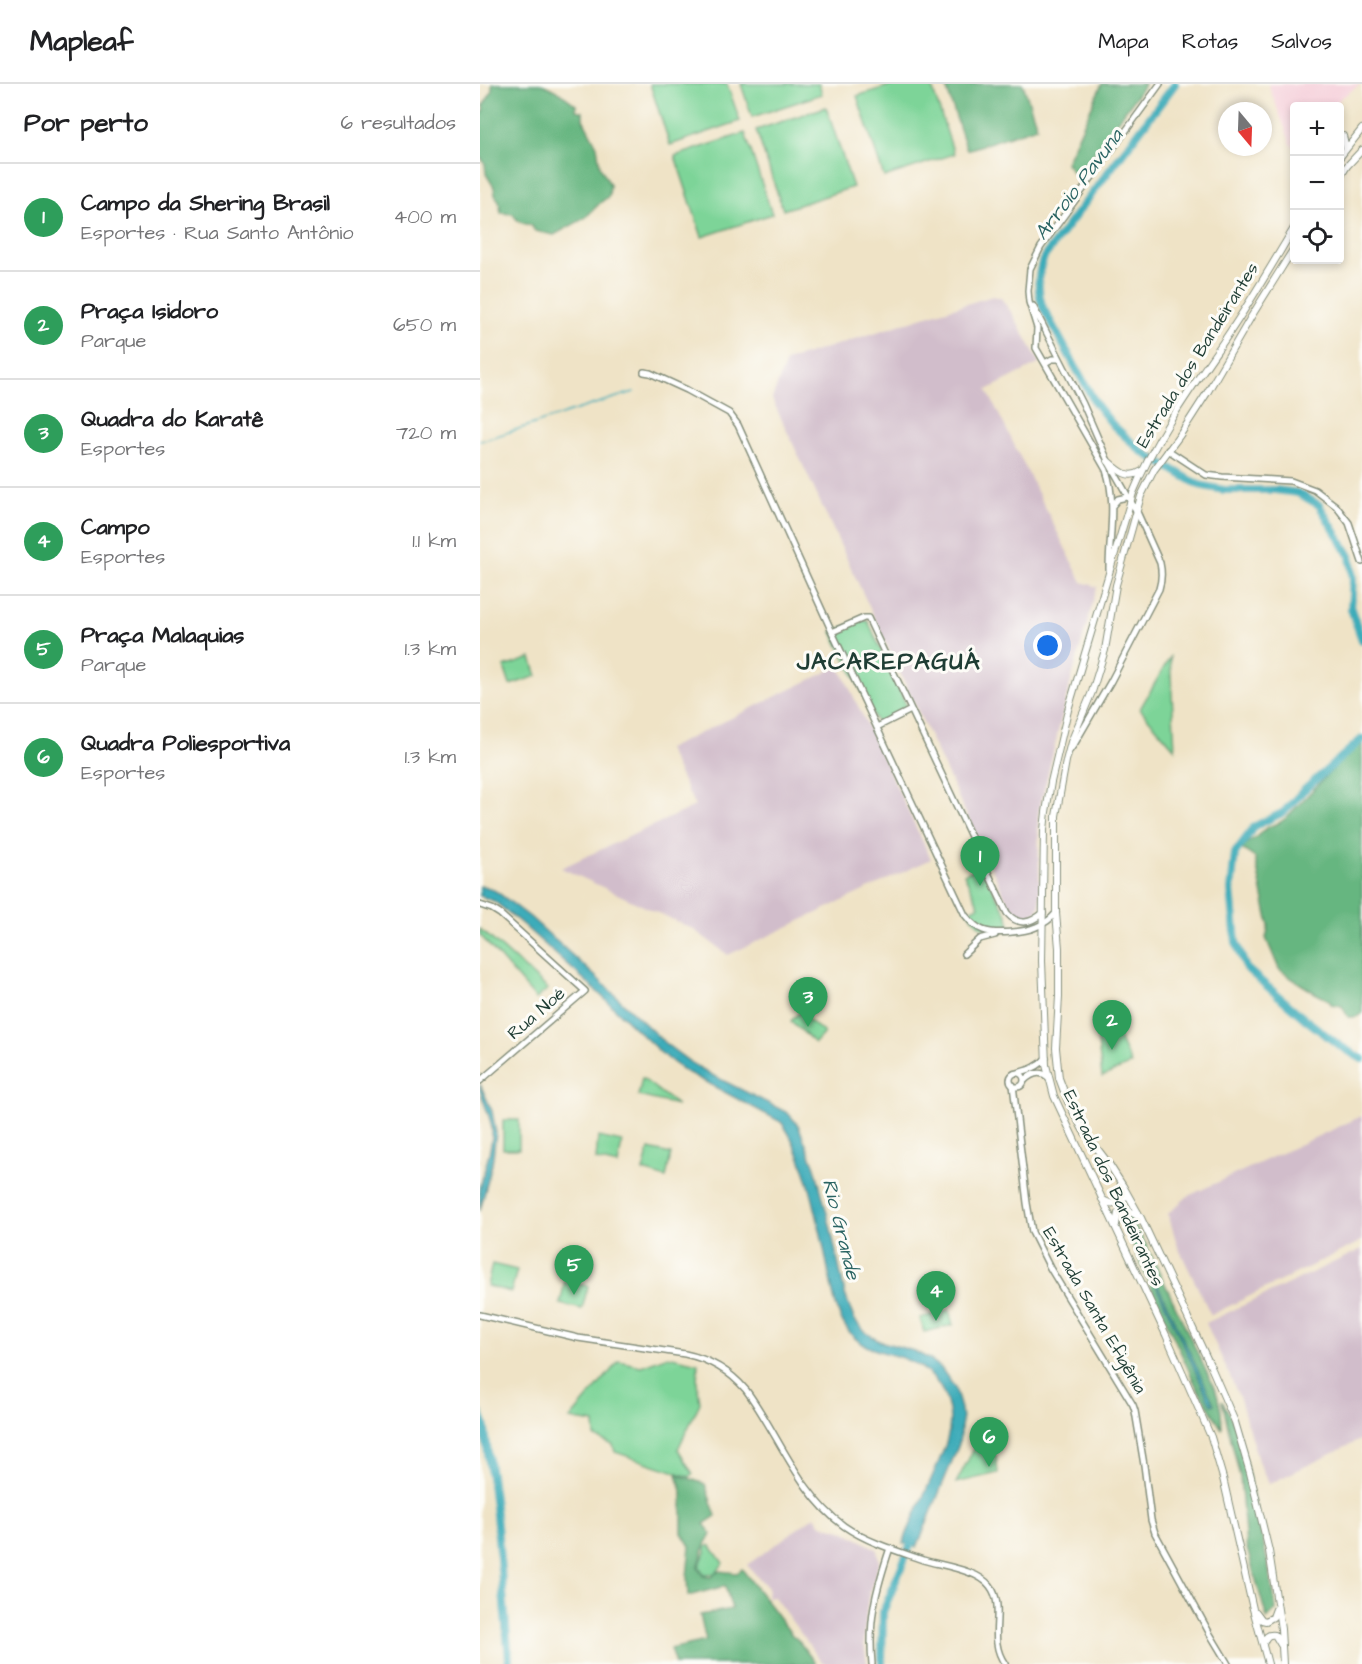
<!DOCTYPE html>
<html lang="pt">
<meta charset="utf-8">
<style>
:root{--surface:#fff;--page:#f2f2f2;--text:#202124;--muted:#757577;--line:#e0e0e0;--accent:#2563eb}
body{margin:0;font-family:"Architects Daughter",sans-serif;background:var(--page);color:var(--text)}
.controls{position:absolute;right:18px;top:18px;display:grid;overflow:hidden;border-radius:6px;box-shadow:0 3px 9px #0003}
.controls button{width:54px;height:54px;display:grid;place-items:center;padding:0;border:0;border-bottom:2px solid var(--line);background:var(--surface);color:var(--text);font:30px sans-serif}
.compass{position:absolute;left:738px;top:18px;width:54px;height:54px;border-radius:50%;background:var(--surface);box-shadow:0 3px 9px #0003;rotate:161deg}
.you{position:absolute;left:568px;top:562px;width:21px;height:21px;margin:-15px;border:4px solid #fff;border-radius:50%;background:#1a73e8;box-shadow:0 0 0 9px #1a73e833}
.badge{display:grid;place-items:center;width:39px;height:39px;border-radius:50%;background:var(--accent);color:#fff;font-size:20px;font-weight:700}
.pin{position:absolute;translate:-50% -50px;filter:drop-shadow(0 2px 3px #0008)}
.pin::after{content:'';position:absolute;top:32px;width:21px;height:18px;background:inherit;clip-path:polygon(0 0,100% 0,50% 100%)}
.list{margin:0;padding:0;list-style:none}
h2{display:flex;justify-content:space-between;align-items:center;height:78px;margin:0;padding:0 24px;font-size:26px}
h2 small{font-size:20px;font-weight:400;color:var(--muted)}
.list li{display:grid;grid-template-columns:39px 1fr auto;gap:18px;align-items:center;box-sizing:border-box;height:108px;padding:0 24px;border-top:2px solid var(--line)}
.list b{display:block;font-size:22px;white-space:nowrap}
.list p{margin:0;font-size:20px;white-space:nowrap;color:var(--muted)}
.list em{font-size:20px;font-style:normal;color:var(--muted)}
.icon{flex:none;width:33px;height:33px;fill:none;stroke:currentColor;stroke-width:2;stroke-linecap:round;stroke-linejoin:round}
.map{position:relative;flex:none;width:882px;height:1580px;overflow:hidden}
header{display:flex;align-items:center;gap:36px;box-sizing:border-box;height:84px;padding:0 30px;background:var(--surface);border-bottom:2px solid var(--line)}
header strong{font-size:28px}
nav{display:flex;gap:33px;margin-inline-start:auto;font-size:21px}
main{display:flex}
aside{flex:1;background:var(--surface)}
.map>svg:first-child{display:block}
</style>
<header>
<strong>Mapleaf</strong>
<nav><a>Mapa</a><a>Rotas</a><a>Salvos</a></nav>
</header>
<main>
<aside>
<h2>Por perto<small>6 resultados</small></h2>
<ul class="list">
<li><span class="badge" style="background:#2e9e5b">1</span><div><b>Campo da Shering Brasil</b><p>Esportes · Rua Santo Antônio</p></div><em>400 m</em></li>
<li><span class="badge" style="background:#2e9e5b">2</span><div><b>Praça Isidoro</b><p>Parque</p></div><em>650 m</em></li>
<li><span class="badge" style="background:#2e9e5b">3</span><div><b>Quadra do Karatê</b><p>Esportes</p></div><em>720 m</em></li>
<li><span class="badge" style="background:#2e9e5b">4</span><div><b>Campo</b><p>Esportes</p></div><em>1.1 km</em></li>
<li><span class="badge" style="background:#2e9e5b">5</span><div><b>Praça Malaquias</b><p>Parque</p></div><em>1.3 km</em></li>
<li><span class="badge" style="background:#2e9e5b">6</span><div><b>Quadra Poliesportiva</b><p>Esportes</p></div><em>1.3 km</em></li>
</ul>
</aside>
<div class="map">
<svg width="882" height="1580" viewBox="0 0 882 1580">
<rect width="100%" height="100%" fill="#fdfcf7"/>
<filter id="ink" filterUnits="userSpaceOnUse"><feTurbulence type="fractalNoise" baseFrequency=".0167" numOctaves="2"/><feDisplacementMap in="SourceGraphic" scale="12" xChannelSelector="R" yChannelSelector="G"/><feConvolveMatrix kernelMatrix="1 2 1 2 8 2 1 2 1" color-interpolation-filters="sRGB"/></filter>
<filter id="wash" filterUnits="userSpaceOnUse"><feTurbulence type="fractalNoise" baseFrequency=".008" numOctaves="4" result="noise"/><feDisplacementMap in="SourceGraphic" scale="24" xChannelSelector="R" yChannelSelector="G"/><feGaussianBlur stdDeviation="1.35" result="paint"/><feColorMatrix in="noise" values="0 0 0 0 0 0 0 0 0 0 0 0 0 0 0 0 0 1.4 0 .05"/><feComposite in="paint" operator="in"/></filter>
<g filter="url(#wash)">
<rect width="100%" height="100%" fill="#efe3c6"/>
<path fill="#f5cfda" d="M 788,0 L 881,0 L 861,14 L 854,22 L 814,22 L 814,62 L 812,63 Z"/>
<path fill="#d1bdcb" d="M 513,212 L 521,214 L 533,231 L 560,279 L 507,306 L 602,498 L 617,503 L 586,615 L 558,731 L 560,821 L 557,827 L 549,832 L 540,834 L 532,828 L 292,315 L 306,277 L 450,231 Z
M 359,582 L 451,775 L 248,871 L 213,845 L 81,784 L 215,722 L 187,665 Z
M 882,1032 L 882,1157 L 731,1231 L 698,1163 L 688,1130 L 708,1112 Z
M 882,1165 L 882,1355 L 789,1400 L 778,1377 L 760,1315 L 726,1239 Z
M 335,1432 L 340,1440 L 361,1446 L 397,1465 L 399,1478 L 388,1514 L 386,1530 L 384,1559 L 387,1580 L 346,1580 L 341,1577 L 294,1513 L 287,1513 L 288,1504 L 267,1481 Z"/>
<path fill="#7dd498" stroke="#4e8866" stroke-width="1.5" d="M 170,0 L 247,0 L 260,37 L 190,61 Z
M 261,0 L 339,0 L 342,10 L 272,33 Z
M 415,0 L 451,0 L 474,70 L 404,93 L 377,12 Z
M 346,23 L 373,103 L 303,126 L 276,46 Z
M 265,49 L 292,130 L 222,153 L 195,72 Z
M 380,536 L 388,537 L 428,625 L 397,639 L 352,548 Z
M 690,573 L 695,665 L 660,625 Z
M 51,574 L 57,592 L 30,601 L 24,583 Z
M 502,782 L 517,814 L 518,814 C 523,824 532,835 529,847 C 504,845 502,849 488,827 L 499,822 L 484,790 Z
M 0,845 L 6,850 L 68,905 L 56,915 L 0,851 Z
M 320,928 L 344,949 L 335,959 L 311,937 Z
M 622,945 L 638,952 L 651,980 L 622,993 L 617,948 Z
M 162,994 L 197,1021 L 158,1012 Z
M 23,1036 L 39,1036 L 39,1065 L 23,1065 Z
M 118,1053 L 142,1058 L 138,1081 L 116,1076 Z
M 169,1065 L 191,1070 L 186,1094 L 163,1087 Z
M 12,1180 L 37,1186 L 31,1208 L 7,1202 Z
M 85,1197 L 108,1202 L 102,1225 L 80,1220 Z
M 469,1226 L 473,1241 L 444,1248 L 440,1234 Z
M 188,1272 L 218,1279 L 217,1298 L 220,1319 L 198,1365 L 213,1390 L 210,1393 L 135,1368 L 133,1361 L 115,1353 L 114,1339 L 90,1335 L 139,1277 L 161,1282 Z
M 508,1362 L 510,1363 L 511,1371 L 516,1371 L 518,1389 L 476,1399 L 495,1363 L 504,1368 Z
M 230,1461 L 243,1479 C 238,1488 234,1491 224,1491 L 219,1483 L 225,1469 L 226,1469 L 226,1463 Z"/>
<path fill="#66b680" stroke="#427a5a" stroke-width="1.5" d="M 12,0 C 27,0 45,0 60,0 C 72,2 86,13 96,21 L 96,26 L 103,28 L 103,35 L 117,62 L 120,82 L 130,101 L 129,112 L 120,119 L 105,134 L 74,151 L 55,147 L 51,141 C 43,140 37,138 33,130 L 21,129 L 19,117 L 15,111 L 14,103 L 6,90 L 5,80 L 0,72 L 0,34 L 4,26 L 3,22 L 12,8 Z
M 465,0 L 543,0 L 557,43 L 487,66 Z
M 622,0 L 665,0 L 596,93 L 586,79 Z
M 882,658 L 882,930 L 876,933 L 868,933 L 862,922 L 851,920 L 849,916 L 835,909 L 811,894 L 799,885 L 786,854 L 789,841 L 775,774 L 762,765 L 767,759 L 779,751 L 788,743 L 799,739 L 806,734 L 853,685 Z
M 646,1127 L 667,1162 L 737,1310 L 741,1327 L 742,1345 L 717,1304 L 662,1184 L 641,1131 Z
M 742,1317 C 762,1347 768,1392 776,1427 C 783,1460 792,1493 796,1526 L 787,1535 L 766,1461 L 760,1393 Z
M 197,1390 L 225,1400 L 236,1432 L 224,1440 L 232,1450 L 226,1458 L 218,1484 L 223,1492 L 231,1493 L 239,1487 L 257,1489 L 262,1485 L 312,1551 L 317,1555 L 336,1580 L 195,1580 L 190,1565 L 226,1557 L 220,1531 L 252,1525 L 245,1502 L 208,1512 L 207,1493 L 210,1462 L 202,1449 L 202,1408 Z"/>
<path fill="#3dacb9" stroke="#2e7476" stroke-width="1.5" d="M 0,802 L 10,804 L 17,808 L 50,833 L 115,892 L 186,960 L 210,978 L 234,992 L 308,1029 L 318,1041 L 335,1083 L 350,1141 L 365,1210 L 374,1235 L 384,1247 L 399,1257 L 434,1267 L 451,1276 L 461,1284 L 475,1304 L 481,1325 L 482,1336 L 479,1360 L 437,1463 L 423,1459 C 431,1439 440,1419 449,1400 C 458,1377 474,1352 469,1326 C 464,1300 447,1283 422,1274 C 404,1268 383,1265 370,1249 C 355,1231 353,1207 348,1185 C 340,1144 326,1069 301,1038 L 203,986 L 181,969 L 108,899 L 43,841 L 14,817 L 0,812 Z
M 0,1000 L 12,1027 L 16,1049 L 12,1080 L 0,1127 C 0,1121 0,1114 0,1108 C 2,1087 13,1067 12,1046 C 11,1030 0,1016 0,1000 Z
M 643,1130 L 644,1130 L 734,1320 L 731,1321 Z"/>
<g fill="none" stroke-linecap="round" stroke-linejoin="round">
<path stroke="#3dacb9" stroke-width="1.5" d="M 0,357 C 51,342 102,323 154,308"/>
<path stroke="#3dacb9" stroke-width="8" d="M 695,0 L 564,173 C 557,191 557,206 563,224 L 616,320 L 633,341 L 661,367 L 719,401 L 744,406 L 795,406 L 818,409 L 839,421 L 870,472 L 873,495 L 871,525 L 882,556
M 882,655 L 823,707 L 804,728 L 775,742 L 755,769 L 751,806 L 756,858 L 766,884 L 825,935 L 860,962 L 882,975
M 0,1329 L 4,1339 L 16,1430 L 29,1575 L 28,1580
M 402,1580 L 403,1528 L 434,1452"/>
</g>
</g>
<g filter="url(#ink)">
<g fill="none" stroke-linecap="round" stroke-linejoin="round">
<g stroke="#87907d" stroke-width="8">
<path id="tertiary" d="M 553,222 L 603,320 L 628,377 L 658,430 L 680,479 C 682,488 682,496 679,505 L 631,597 L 595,659 L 590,666
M 565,279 L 572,275 L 579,275
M 164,288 L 170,289 L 207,306 L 249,329 L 258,341 L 352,548 L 485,831 C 490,837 495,843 503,846 C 515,851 545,848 556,843 C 564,840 571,835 576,829
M 688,366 L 726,391 L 742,393 L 811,397 L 835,406 L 856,422 L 869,439 L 882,478
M 632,422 L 638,415 L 647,413
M 629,485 C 629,452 637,419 626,386 L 556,264 L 557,244 L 549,218 L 548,207 L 550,185 L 561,163 L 680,0
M 352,548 L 384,534 L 388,534 L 527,829 C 539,843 551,839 563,829
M 397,643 L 431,626
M 0,821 L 12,825 L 20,830 L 105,907 L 0,997
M 484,870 L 500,855 L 515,851
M 537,989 C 548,986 558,984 566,974
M530 996a7 7 0 1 1 14 0a7 7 0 1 1-14 0Z
M 544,997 C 551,990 560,986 568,993
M 533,1001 L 547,1119 L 552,1148 L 570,1184 L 653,1321 L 655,1327 L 664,1381 L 671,1436 L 675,1449 L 730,1550 L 748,1580
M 392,1580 C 388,1535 396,1506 410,1464"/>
</g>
<g stroke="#87907d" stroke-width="8">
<path id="secondary" d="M 0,1231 L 98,1254 L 205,1270 C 229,1275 250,1287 266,1306 C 298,1349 319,1410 364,1442 C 387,1458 417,1467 443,1476 C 463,1482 498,1486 510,1502 C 527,1524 506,1554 525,1580"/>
</g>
<g stroke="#87907d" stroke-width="8">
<path id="primary" d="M 863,52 L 866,64
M 860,73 L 882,45
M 860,93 L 867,82 L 882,66
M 628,377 C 639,387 648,396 662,387
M 622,1115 C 630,1121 636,1121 644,1114 L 644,1105
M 636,1141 L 638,1129 L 647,1126 L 658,1132
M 776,1528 L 782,1536 L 786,1537 L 793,1533 L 796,1525
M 783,1560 C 786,1553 787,1550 795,1551 L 801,1561
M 788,1580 L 773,1525 L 743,1394 L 731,1353 L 686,1251 L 574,1012 L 566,981 L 562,877 L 564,746 L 566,728 L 571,698 L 588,626 L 653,409 C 674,357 707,310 739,264 C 766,226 790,184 814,144
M 803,1580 L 801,1545 L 789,1467 L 770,1389 L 755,1338 L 731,1283 L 661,1134 L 643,1102 L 629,1080 L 603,1046 L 588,1018 L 579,994 L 576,964 L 579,912 L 579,864 L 576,829 L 576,732 L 586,677 L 591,658 L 612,608 L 625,566 L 636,501 L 661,412 L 674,386 L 700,351 L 727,309 L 771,233 L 814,164"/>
</g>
<use href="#tertiary" stroke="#fff" stroke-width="5"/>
<use href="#secondary" stroke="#fff" stroke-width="5"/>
<use href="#primary" stroke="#fff" stroke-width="6"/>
</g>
</g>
<g text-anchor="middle" stroke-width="6" stroke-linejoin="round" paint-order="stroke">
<g font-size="18" fill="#1f3d34" stroke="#fdfcf7">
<text transform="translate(717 271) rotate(-58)" y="6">Estrada dos Bandeirantes</text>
<text transform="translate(56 929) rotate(-41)" y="6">Rua Noé</text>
<text transform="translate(634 1104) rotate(65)" y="6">Estrada dos Bandeirantes</text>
<text transform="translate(615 1226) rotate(60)" y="6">Estrada Santa Efigênia</text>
</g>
<g font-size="20" font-style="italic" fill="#2a6463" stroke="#fdfcf7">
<text transform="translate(598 100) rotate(-53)" y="7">Arroio Pavuna</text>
<text transform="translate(362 1145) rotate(76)" y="7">Rio Grande</text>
</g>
<g font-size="24" font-weight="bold" letter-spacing="1.5" fill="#1f3d34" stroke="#fdfcf7">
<text x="409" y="585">JACAREPAGUÁ</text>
</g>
</g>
</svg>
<div class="controls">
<button>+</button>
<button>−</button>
<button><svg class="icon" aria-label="locate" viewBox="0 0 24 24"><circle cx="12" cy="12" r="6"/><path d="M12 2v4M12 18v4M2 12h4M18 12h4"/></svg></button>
</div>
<svg class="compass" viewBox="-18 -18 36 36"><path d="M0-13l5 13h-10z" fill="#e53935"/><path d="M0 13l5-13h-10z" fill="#757577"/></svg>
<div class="you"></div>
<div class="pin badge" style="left:500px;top:802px;background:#2e9e5b">1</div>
<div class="pin badge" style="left:632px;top:966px;background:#2e9e5b">2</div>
<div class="pin badge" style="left:328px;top:943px;background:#2e9e5b">3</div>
<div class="pin badge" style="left:456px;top:1237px;background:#2e9e5b">4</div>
<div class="pin badge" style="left:94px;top:1211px;background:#2e9e5b">5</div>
<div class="pin badge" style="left:509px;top:1383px;background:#2e9e5b">6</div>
</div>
</main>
